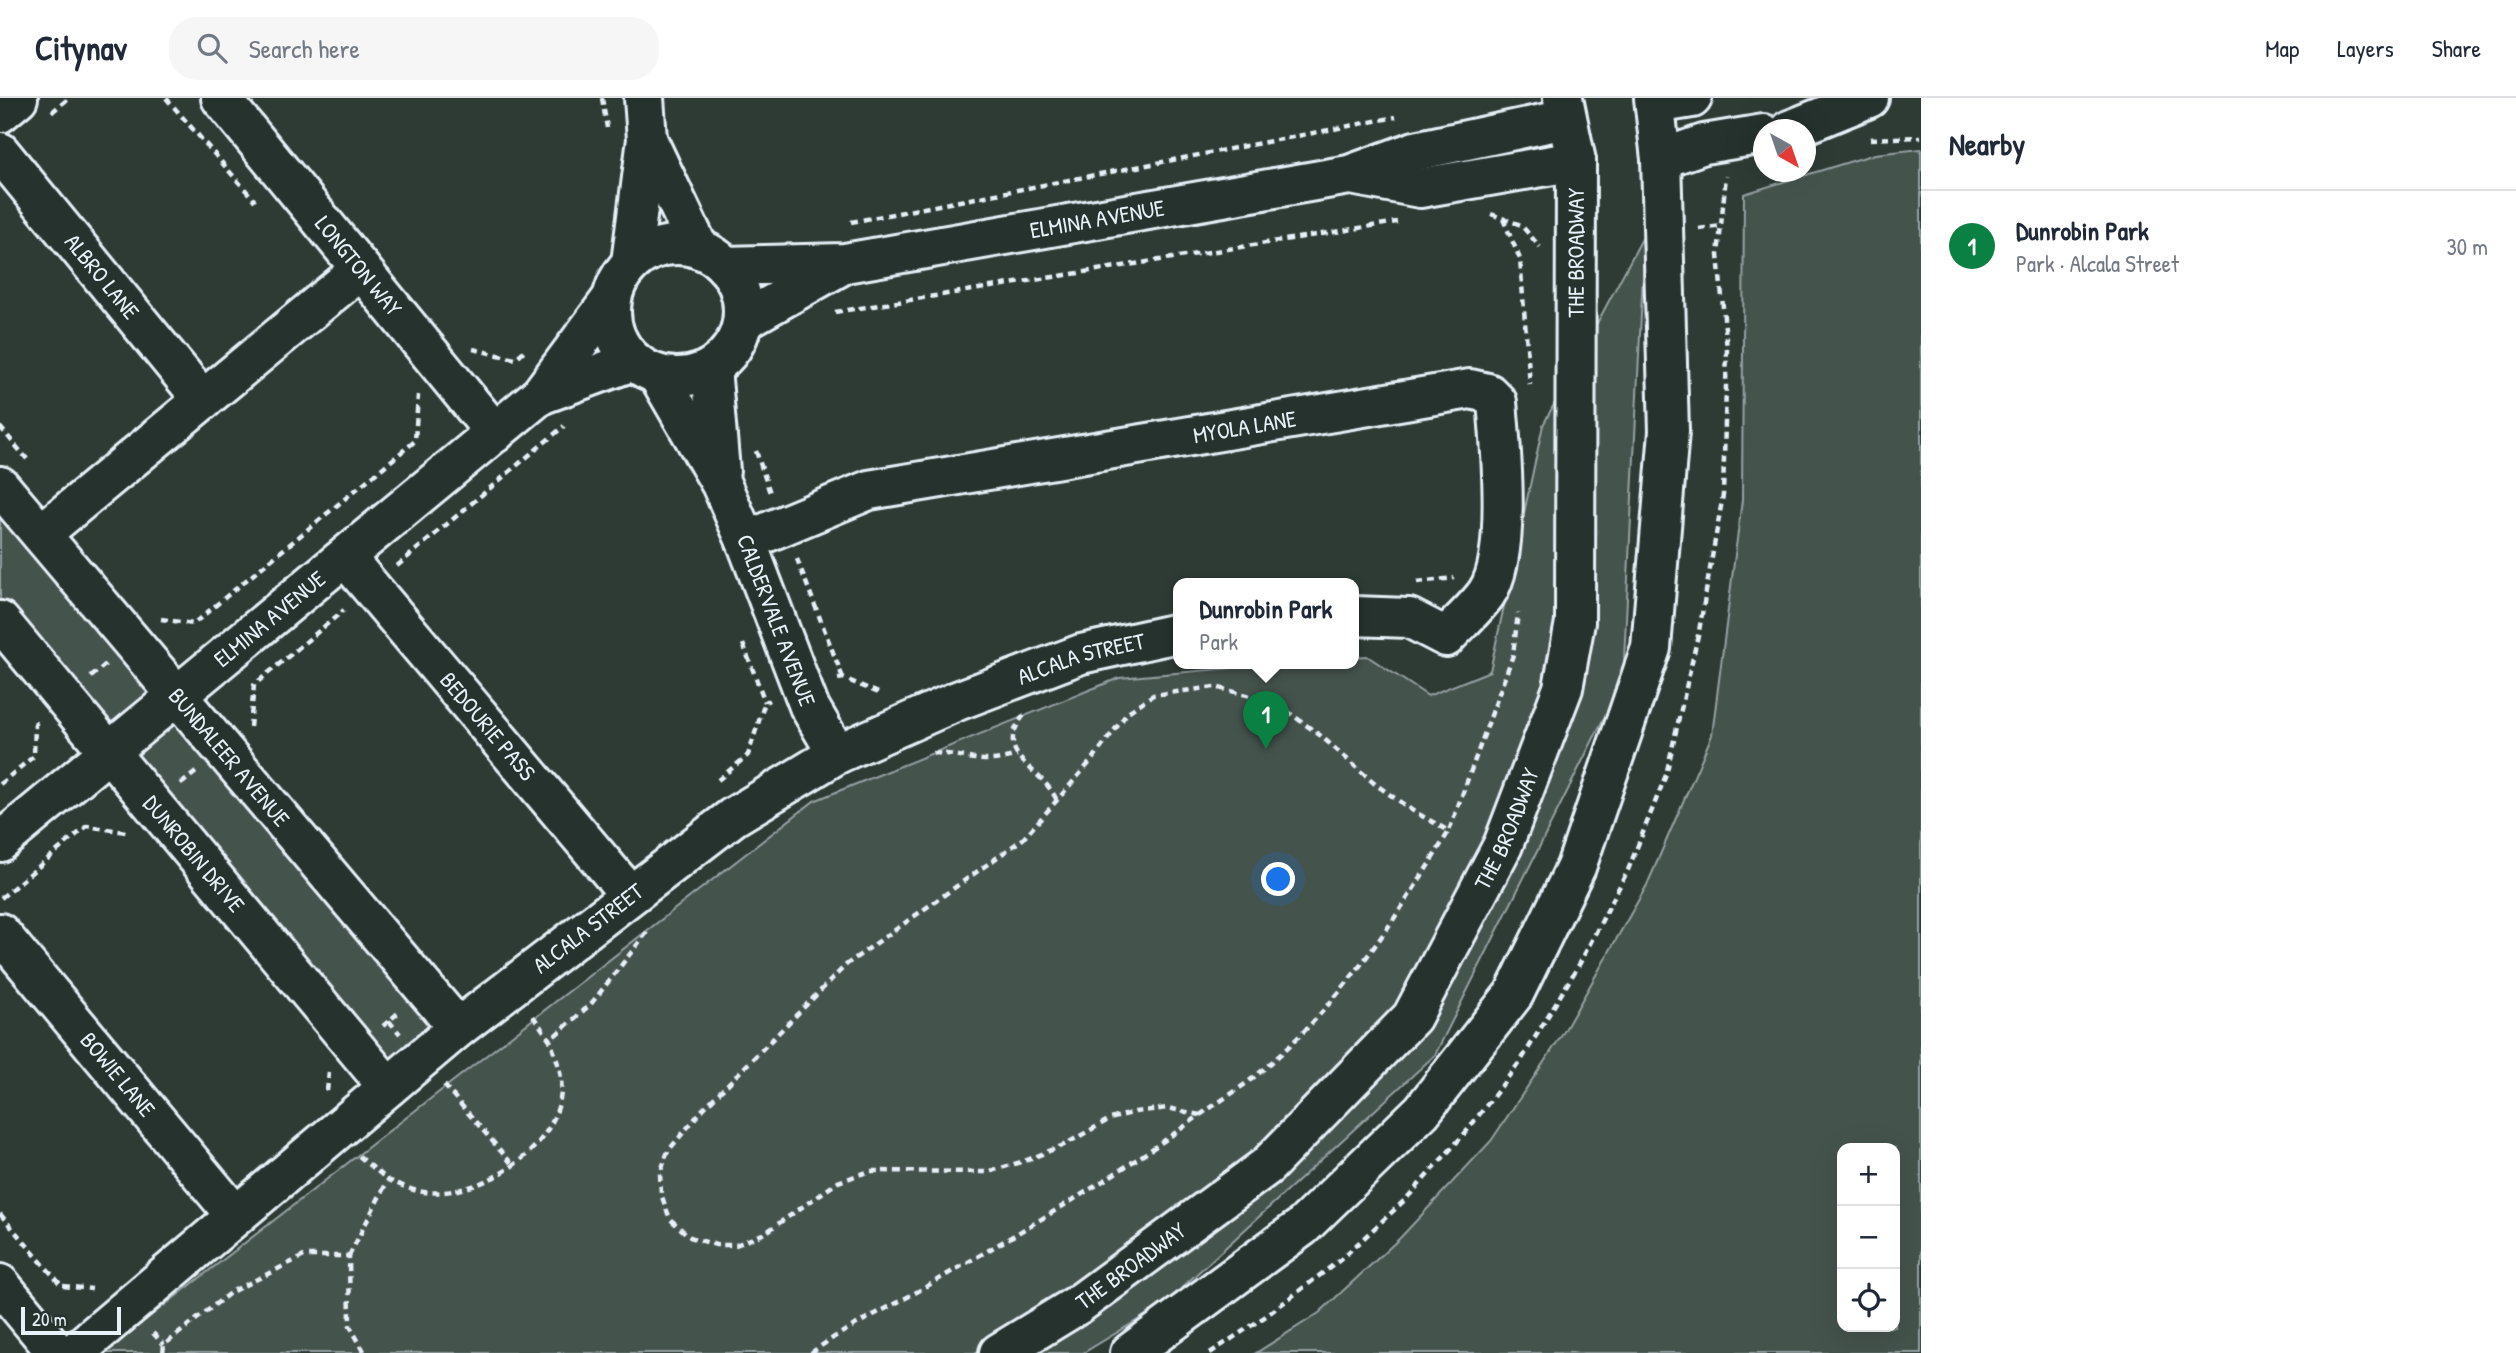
<!DOCTYPE html>
<meta charset="utf-8">
<style>
:root{--surface:#fff;--page:#f6f6f7;--text:#1f2937;--muted:#747a83;--line:#e0e1e3;--accent:#0b8043}
body{margin:0;font-family:"Patrick Hand",sans-serif;background:var(--page);color:var(--text)}
.controls{position:absolute;right:21px;bottom:21px;display:grid;overflow:hidden;border-radius:14px;box-shadow:0 7px 28px #0002}
.controls button{width:63px;height:63px;display:grid;place-items:center;padding:0;border:0;border-bottom:2px solid var(--line);background:var(--surface);color:var(--text);font:35px sans-serif}
.compass{position:absolute;left:1753px;top:21px;width:63px;height:63px;border-radius:50%;background:var(--surface);box-shadow:0 7px 28px #0002;rotate:140deg}
.scale{position:absolute;left:21px;bottom:18px;width:100px;box-sizing:border-box;padding-left:7px;border:4px solid #e8f1f8;border-top:0;font-size:19px;line-height:24px;white-space:nowrap;color:#e8f1f8;-webkit-text-stroke:5px #26332d;paint-order:stroke}
.you{position:absolute;left:1279px;top:782px;width:24px;height:24px;margin:-18px;border:5px solid #fff;border-radius:50%;background:#1a73e8;box-shadow:0 0 0 10px #1a73e833}
.badge{display:grid;place-items:center;width:46px;height:46px;border-radius:50%;background:var(--accent);color:#fff;font-size:23px;font-weight:700}
.pin{position:absolute;translate:-50% -58px;filter:drop-shadow(0 2px 4px #0008)}
.pin::after{content:'';position:absolute;top:37px;width:24px;height:21px;background:inherit;clip-path:polygon(0 0,100% 0,50% 100%)}
.popup{position:absolute;left:1173px;top:480px;width:186px;height:91px;box-sizing:border-box;display:grid;place-content:center;border-radius:14px;background:var(--surface);filter:drop-shadow(0 2px 5px #0005);font-size:23px;white-space:nowrap;color:var(--muted)}
.popup b{font-size:26px;color:var(--text)}
.popup::after{content:'';position:absolute;left:50%;top:100%;margin-left:-14px;border:14px solid transparent;border-top-color:var(--surface)}
.list{margin:0;padding:0;list-style:none}
h2{display:flex;justify-content:space-between;align-items:center;height:91px;margin:0;padding:0 28px;font-size:30px}
h2 small{font-size:23px;font-weight:400;color:var(--muted)}
.list li{display:grid;grid-template-columns:46px 1fr auto;gap:21px;align-items:center;box-sizing:border-box;height:112px;padding:0 28px;border-top:2px solid var(--line)}
.list b{display:block;font-size:26px;white-space:nowrap}
.list p{margin:0;font-size:23px;white-space:nowrap;color:var(--muted)}
.list em{font-size:23px;font-style:normal;color:var(--muted)}
.icon{flex:none;width:38px;height:38px;fill:none;stroke:currentColor;stroke-width:2;stroke-linecap:round;stroke-linejoin:round}
.map{position:relative;flex:none;width:1921px;height:1255px;overflow:hidden}
header{display:flex;align-items:center;gap:42px;box-sizing:border-box;height:98px;padding:0 35px;background:var(--surface);border-bottom:2px solid var(--line)}
header strong{font-size:33px}
nav{display:flex;gap:38px;margin-inline-start:auto;font-size:24px}
.search{width:490px;height:63px;background:var(--page);display:flex;align-items:center;gap:18px;box-sizing:border-box;padding:0 24px;border-radius:28px;color:var(--muted);font-size:26px}
main{display:flex}
aside{flex:1;background:var(--surface)}
.map>svg:first-child{display:block}
</style>
<header>
<strong>Citynav</strong>
<div class="search"><svg class="icon" aria-label="search" viewBox="0 0 24 24"><circle cx="10" cy="10" r="6"/><path d="M15 15l6 6"/></svg>Search here</div>
<nav><a>Map</a><a>Layers</a><a>Share</a></nav>
</header>
<main>
<div class="map">
<svg width="1921" height="1255" viewBox="0 0 1921 1255">
<rect width="100%" height="100%" fill="#2e3b35"/>
<filter id="ink" filterUnits="userSpaceOnUse"><feTurbulence type="fractalNoise" baseFrequency=".0143" numOctaves="2"/><feDisplacementMap in="SourceGraphic" scale="14" xChannelSelector="R" yChannelSelector="G"/><feConvolveMatrix kernelMatrix="1 2 1 2 8 2 1 2 1" color-interpolation-filters="sRGB"/></filter>
<g filter="url(#ink)">
<path fill="#45524e" stroke="#96a2a3" stroke-width="2" fill-rule="evenodd" d="M 1921,51 L 1921,1255 L 1256,1255 L 1319,1215 L 1400,1140 L 1491,1043 L 1562,937 L 1647,787 L 1712,637 L 1742,402 L 1744,96 L 1875,56 ZM 1842,1050 L 1895,1050 L 1895,1229 L 1842,1229 Z
M 1645,135 L 1623,582 L 1435,957 L 1164,1206 L 1083,1255 L 103,1255 L 814,703 L 1119,580 L 1288,565 L 1354,565 L 1354,559 L 1367,558 L 1428,598 L 1490,573 L 1543,327 Z
M 0,388 L 458,930 L 388,989 L 0,523 Z"/>
<g fill="none" stroke-linecap="round" stroke-linejoin="round">
<g stroke="#e8f1f8" stroke-width="44">
<g id="minor">
<path id="s1" d="M 221,0 L 495,335"/>
<path d="M 1655,6 L 1692,0"/>
<path d="M 0,15 L 18,0"/>
<path d="M 1790,32 L 1869,0"/>
<path d="M 647,41 L 699,151"/>
<path id="s2" d="M 0,54 L 203,302"/>
<path d="M 1661,61 L 1704,46 L 1764,36"/>
<path d="M 1351,77 L 1420,90 L 1576,63"/>
<circle cx="677" cy="213" r="66"/>
<path d="M 631,165 L 647,41 L 644,0"/>
<path id="s3" d="M 725,168 L 845,165 L 1349,77 L 1415,53 L 1566,21"/>
<path d="M 743,223 L 840,168"/>
<path d="M 711,270 L 720,373"/>
<path id="s4" d="M 658,277 L 721,386 L 746,443 L 809,608 L 837,656"/>
<path d="M 540,297 L 633,263"/>
<path id="s5" d="M 0,388 L 458,930"/>
<path d="M 41,436 L 361,171"/>
<path id="s6" d="M 746,443 L 869,392 L 1470,291 L 1488,295 L 1497,304 C 1501,348 1512,460 1486,496 C 1475,511 1459,525 1446,539 L 1409,520 L 1354,518"/>
<path id="s7" d="M 346,460 L 630,797"/>
<path id="s8" d="M 0,523 L 388,989"/>
<path id="s9" d="M 0,744 L 540,297 L 612,200"/>
<path id="s10" d="M 0,835 L 235,1117"/>
<path d="M 0,1186 L 57,1255"/>
<path id="s11" d="M 74,1255 L 458,930 L 733,719 L 837,656 L 957,603 L 1081,556 L 1178,535"/>
</g>
</g>
<g stroke="#e8f1f8" stroke-width="44">
<g id="major">
<path id="s12" d="M 999,1255 L 1079,1206 L 1267,1068 L 1412,919 L 1503,747 L 1563,590 L 1575,524 L 1576,63 L 1563,0"/>
<path d="M 1130,1255 L 1302,1129 L 1422,1013 L 1514,896 L 1576,769 L 1651,550 L 1669,333 L 1661,61 L 1654,0"/>
</g>
</g>
<path stroke="#e8f1f8" stroke-width="4.5" stroke-dasharray="7 5" stroke-linecap="butt" d="M 166,0 L 255,103
M 602,0 L 607,30
M 52,14 L 69,0
M 1870,41 L 1921,39
M 1491,116 L 1521,127 L 1540,149
M 1503,121 L 1520,161 L 1530,287
M 851,124 L 1396,19
M 1699,131 L 1722,128
M 835,214 L 1397,124
M 473,251 L 515,261 L 526,251
M 0,329 L 27,361
M 756,353 L 770,395
M 797,461 L 843,580
M 397,468 L 564,328
M 1417,484 L 1454,480
M 161,521 L 193,526 L 415,343 L 418,297
M 743,546 L 765,604
M 91,579 L 106,566
M 838,581 L 843,580 L 881,596
M 1024,617 C 990,660 1043,668 1057,703
M 250,629 L 254,587 L 344,512
M 933,655 C 969,656 978,669 1017,657
M 718,682 L 748,657 L 765,604 L 769,602
M 0,686 L 34,658 L 35,626 L 39,623
M 181,686 L 196,674
M 1,800 L 87,728 L 126,734
M 533,918 L 550,942 L 591,906 L 648,833
M 389,923 L 400,936
M 383,928 L 398,915
M 444,987 L 512,1066
M 327,993 L 329,974
M 1200,1017 C 1221,1002 1245,988 1265,970 C 1341,905 1398,819 1449,733
M 359,1058 L 388,1082
M 0,1116 L 62,1188 L 92,1191
M 349,1158 L 388,1082 C 399,1086 412,1093 424,1094 C 480,1100 555,1054 561,994 C 563,975 556,960 550,942
M 153,1235 L 164,1247
M 163,1255 L 164,1247 L 231,1194 L 304,1158 L 349,1158 L 350,1228 L 365,1255
M 811,1255 C 846,1229 885,1212 922,1191 C 1016,1136 1112,1082 1200,1017 L 1168,1010 L 1135,1014 L 1110,1021 L 1064,1047 L 1027,1062 L 988,1074 L 870,1073 L 838,1084 L 765,1135 L 736,1147 L 716,1147 L 690,1139 L 670,1121 L 661,1096 L 660,1076 L 668,1053 L 703,1011 L 847,866 L 1023,741 L 1092,662 L 1128,614 L 1153,597 L 1215,589 L 1275,604 L 1321,638 L 1375,686 L 1413,713 L 1449,733 L 1513,557 L 1518,515
M 1210,1255 L 1266,1218 L 1340,1162 L 1406,1101 L 1466,1034 L 1522,961 L 1580,865 L 1628,772 L 1666,677 L 1699,533 L 1723,397 L 1727,251 L 1718,157 L 1726,78"/>
<use href="#minor" stroke="#26332d" stroke-width="38"/>
<use href="#major" stroke="#26332d" stroke-width="38"/>
</g>
</g>
<g text-anchor="middle" stroke-width="7" stroke-linejoin="round" paint-order="stroke">
<g font-size="23" fill="#e8f1f8" stroke="#26332d">
<text dy="8" stroke="none"><textPath href="#s3" startOffset="376">ELMINA AVENUE</textPath></text>
<text dy="8" stroke="none"><textPath href="#s12" startOffset="1334">THE BROADWAY</textPath></text>
<text dy="8" stroke="none"><textPath href="#s1" startOffset="217">LONGTON WAY</textPath></text>
<text dy="8" stroke="none"><textPath href="#s2" startOffset="161">ALBRO LANE</textPath></text>
<text dy="8" stroke="none"><textPath href="#s6" startOffset="514">MYOLA LANE</textPath></text>
<text dy="8" stroke="none"><textPath href="#s9" startOffset="350">ELMINA AVENUE</textPath></text>
<text dy="8" stroke="none"><textPath href="#s4" startOffset="273">CALDERVALE AVENUE</textPath></text>
<text dy="8" stroke="none"><textPath href="#s11" startOffset="1234">ALCALA STREET</textPath></text>
<text dy="8" stroke="none"><textPath href="#s7" startOffset="220">BEDOURIE PASS</textPath></text>
<text dy="8" stroke="none"><textPath href="#s5" startOffset="355">BUNDALEER AVENUE</textPath></text>
<text dy="8" stroke="none"><textPath href="#s12" startOffset="746">THE BROADWAY</textPath></text>
<text dy="8" stroke="none"><textPath href="#s8" startOffset="303">DUNROBIN DRIVE</textPath></text>
<text dy="8" stroke="none"><textPath href="#s11" startOffset="667">ALCALA STREET</textPath></text>
<text dy="8" stroke="none"><textPath href="#s10" startOffset="184">BOWIE LANE</textPath></text>
<text dy="8" stroke="none"><textPath href="#s12" startOffset="158">THE BROADWAY</textPath></text>
</g>
</g>
</svg>
<div class="controls">
<button>+</button>
<button>−</button>
<button><svg class="icon" aria-label="locate" viewBox="0 0 24 24"><circle cx="12" cy="12" r="6"/><path d="M12 2v4M12 18v4M2 12h4M18 12h4"/></svg></button>
</div>
<svg class="compass" viewBox="-18 -18 36 36"><path d="M0-13l5 13h-10z" fill="#e53935"/><path d="M0 13l5-13h-10z" fill="#747a83"/></svg>
<div class="scale">20 m</div>
<div class="you"></div>
<div class="pin badge" style="left:1266px;top:651px">1</div>
<div class="popup"><b>Dunrobin Park</b>Park</div>
</div>
<aside>
<h2>Nearby<small></small></h2>
<ul class="list">
<li><span class="badge">1</span><div><b>Dunrobin Park</b><p>Park · Alcala Street</p></div><em>30 m</em></li>
</ul>
</aside>
</main>
